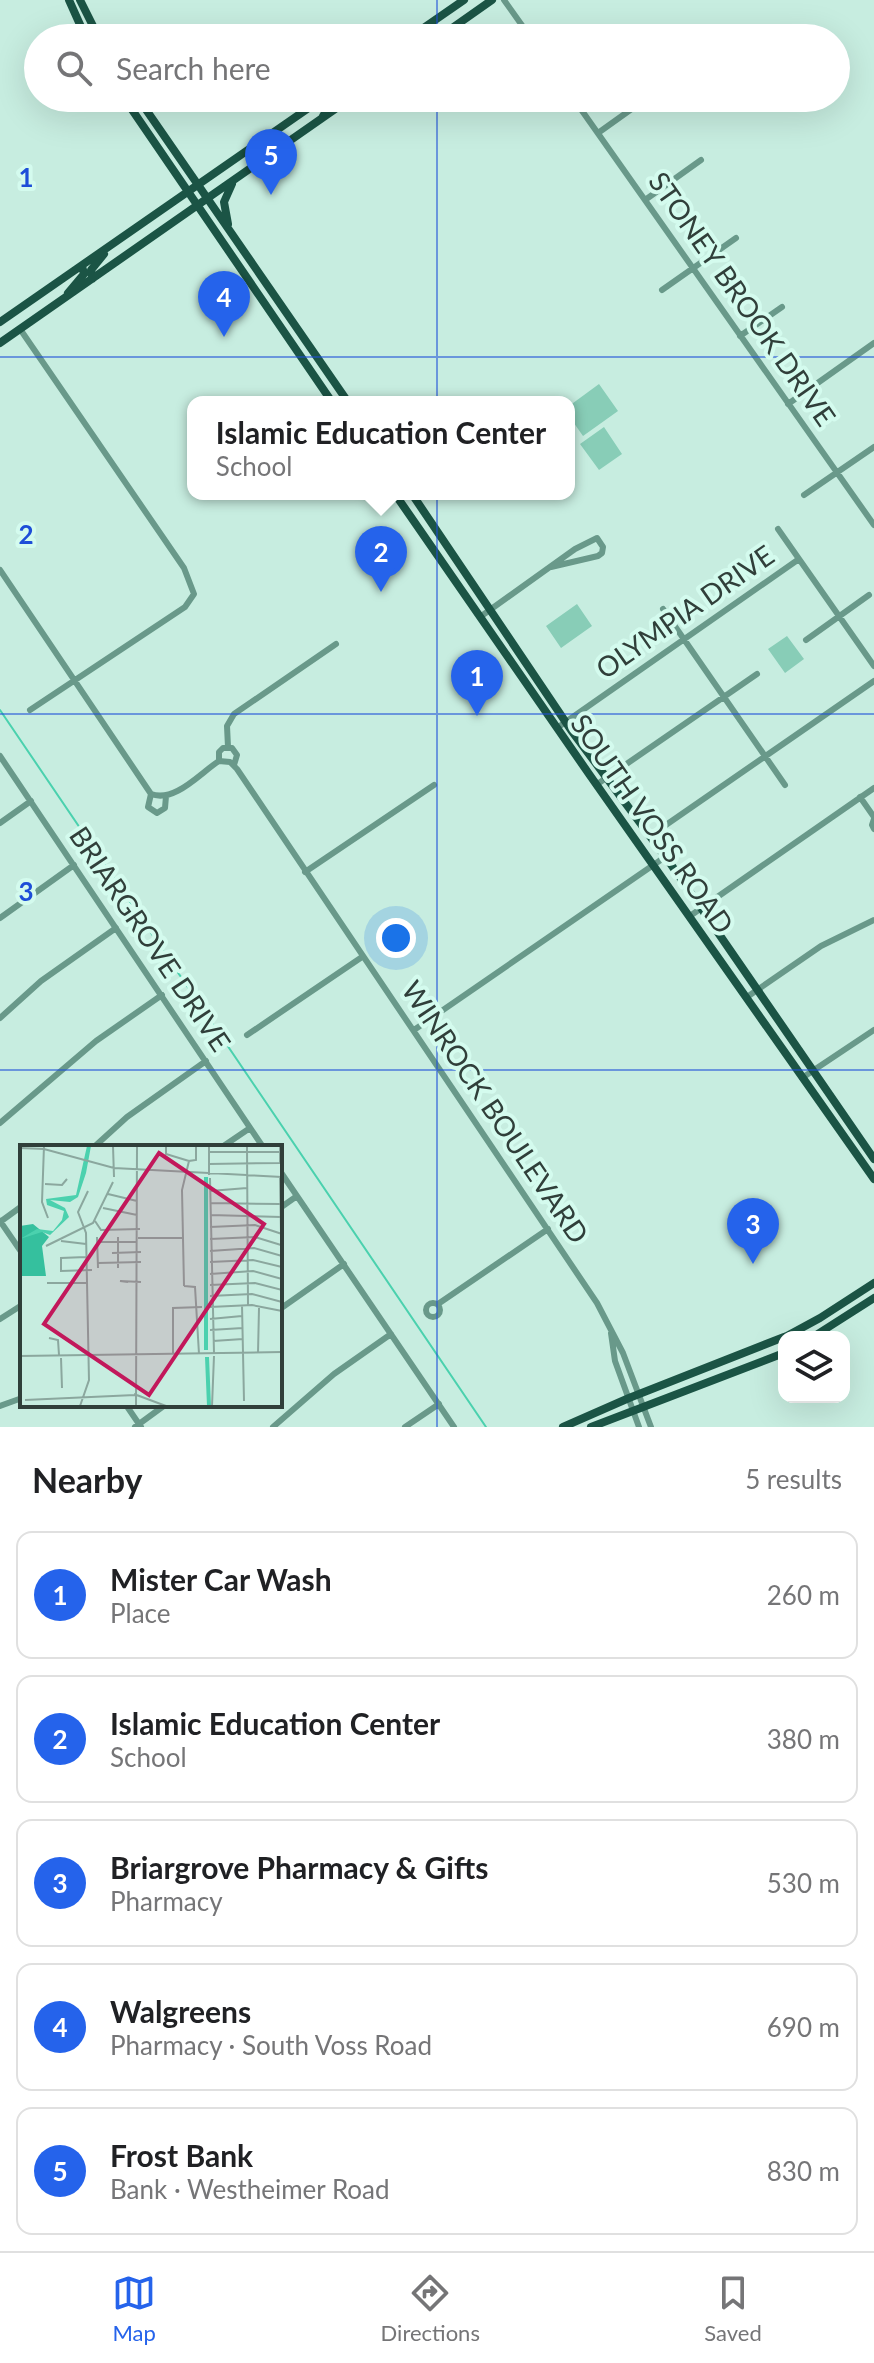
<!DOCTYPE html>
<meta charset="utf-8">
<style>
:root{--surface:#fff;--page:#f6f6f6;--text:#202124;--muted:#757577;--line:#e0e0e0;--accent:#2563eb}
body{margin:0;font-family:Lato,sans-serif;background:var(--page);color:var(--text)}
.controls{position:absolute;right:24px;bottom:24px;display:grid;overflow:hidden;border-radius:16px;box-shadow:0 8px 32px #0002}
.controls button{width:72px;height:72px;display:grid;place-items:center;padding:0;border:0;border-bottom:2px solid var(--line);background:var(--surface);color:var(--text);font:40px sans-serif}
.you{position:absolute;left:396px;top:938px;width:28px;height:28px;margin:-20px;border:6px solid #fff;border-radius:50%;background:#1a73e8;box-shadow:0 0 0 12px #1a73e833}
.badge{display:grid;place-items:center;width:52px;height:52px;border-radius:50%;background:var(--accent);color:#fff;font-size:26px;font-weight:700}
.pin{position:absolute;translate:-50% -66px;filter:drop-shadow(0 2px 4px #0008)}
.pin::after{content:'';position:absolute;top:42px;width:28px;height:24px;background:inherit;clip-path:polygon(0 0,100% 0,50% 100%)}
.popup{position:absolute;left:187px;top:396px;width:388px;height:104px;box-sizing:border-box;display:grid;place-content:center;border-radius:16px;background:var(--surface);filter:drop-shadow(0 2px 6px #0005);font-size:26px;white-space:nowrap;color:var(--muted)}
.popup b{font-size:30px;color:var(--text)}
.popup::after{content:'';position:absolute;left:50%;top:100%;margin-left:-16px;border:16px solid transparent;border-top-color:var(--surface)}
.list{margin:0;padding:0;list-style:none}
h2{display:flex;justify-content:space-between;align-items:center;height:104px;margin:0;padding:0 32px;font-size:34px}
h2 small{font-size:26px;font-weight:400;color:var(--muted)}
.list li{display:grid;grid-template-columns:52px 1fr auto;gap:24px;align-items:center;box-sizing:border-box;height:128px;margin:0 16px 16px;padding:0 16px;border:2px solid var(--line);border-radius:16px}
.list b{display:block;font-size:30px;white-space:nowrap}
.list p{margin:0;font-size:26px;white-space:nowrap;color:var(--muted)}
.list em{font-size:26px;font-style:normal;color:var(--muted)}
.icon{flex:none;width:44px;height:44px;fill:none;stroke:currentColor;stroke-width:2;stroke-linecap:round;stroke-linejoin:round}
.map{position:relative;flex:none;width:874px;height:1427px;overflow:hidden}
.search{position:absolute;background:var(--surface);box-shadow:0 8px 32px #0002;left:24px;right:24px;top:24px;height:88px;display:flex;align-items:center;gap:20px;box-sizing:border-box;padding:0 28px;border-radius:44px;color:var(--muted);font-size:30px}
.sheet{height:824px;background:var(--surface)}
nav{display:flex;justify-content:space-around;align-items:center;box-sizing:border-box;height:112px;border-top:2px solid var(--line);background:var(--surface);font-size:22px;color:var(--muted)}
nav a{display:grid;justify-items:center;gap:4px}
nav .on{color:var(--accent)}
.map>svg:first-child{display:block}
</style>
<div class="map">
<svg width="874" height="1427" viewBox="0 0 874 1427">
<rect width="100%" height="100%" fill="#c7ede0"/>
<path fill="#88cdb7" d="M 599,384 L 618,411 L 583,436 L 569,416 L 569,406 Z
M 604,427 L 622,454 L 599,470 L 580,444 Z
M 577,604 L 592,626 L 561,648 L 546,626 Z
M 787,636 L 804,659 L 785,673 L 768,649 Z"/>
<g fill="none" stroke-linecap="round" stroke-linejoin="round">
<path stroke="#4bd1ae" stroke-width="2" d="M 0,710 L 486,1427"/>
<path stroke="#69998a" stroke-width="6" d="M 504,0 L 531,38
M 590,38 L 591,37
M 573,98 L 874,525
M 598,133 L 640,103
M 645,200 L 701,160
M 662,290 L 736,238
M 20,329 L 184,568 L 194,594 L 185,607 L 30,710
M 740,336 L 782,307
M 788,404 L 874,343
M 804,495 L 874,447
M 778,529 L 874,666
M 0,570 L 151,794 C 175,803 200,773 219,761 L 230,762 L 237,769 L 597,1303 L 623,1353 L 651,1427
M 663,609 L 785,785
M 480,617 L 575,549 L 597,538 L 603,547 L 602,553 L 598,556 L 551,567
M 806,640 L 869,595
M 557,728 L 799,559
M 228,747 L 227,726 L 234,714 L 336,644
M 0,756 L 263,1147
M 219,761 L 219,752 L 223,748 L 232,748 L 237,755 L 234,765
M 596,785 L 757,674
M 151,794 L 148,807 L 157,813 L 165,808 L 166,796
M 860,797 L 874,817
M 874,819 L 872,825 L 874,829
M 0,823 L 31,801
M 650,836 L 874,681
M 305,872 L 434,785
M 690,916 L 874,788
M 0,918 L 74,865
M 747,997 L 821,946 L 874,920
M 0,1018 L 41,981 L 116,928
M 414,1030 L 665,857
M 247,1035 L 362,957
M 802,1078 L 874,1030
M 0,1123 L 96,1041 L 162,995
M 94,1147 L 127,1117 L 206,1061
M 222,1147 L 250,1128
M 280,1171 L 454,1427
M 280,1208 L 297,1196
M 0,1221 L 22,1253
M 0,1222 L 22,1206
M426 1310a7 7 0 1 1 14 0a7 7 0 1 1-14 0Z
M 438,1304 L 548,1229
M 280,1309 L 344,1264
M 0,1319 L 22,1305
M 611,1333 L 615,1361 L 639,1427
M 126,1405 L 141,1427
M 0,1406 L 22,1398
M 135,1427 L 165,1405
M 273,1427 L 334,1374 L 391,1334
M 405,1427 L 439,1404"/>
<path stroke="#1b5445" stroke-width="8" d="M 69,0 L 86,38
M 80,0 L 99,38
M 409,38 L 464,0
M 438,38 L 492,0
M 124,98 L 332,402
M 138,98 L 348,402
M 323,116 L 334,98
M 228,224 L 224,202 L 232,184
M 92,279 L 91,270 L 104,254
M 68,293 L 84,274 L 82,266
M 0,322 L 323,98
M 0,343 L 351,98
M 395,494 L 589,774 L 874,1179
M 412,494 L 571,730 L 670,863 L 874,1159
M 785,1337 L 820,1318 L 874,1283
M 813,1337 L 874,1298
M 563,1427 L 629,1398 L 784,1337
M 591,1427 L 784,1353"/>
</g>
<path fill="none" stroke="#1d4ed8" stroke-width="2" stroke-opacity="0.55" d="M 437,0 L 437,38M 437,98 L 437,1427M 0,357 L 874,357M 0,714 L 874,714M 0,1070 L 874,1070"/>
<g text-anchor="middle" stroke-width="8" stroke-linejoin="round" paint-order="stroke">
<g font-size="28" fill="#303f3a" stroke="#d4fbee">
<text transform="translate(742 299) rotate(55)" y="10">STONEY BROOK DRIVE</text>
<text transform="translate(685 612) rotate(-35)" y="10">OLYMPIA DRIVE</text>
<text transform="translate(652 824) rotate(55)" y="10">SOUTH VOSS ROAD</text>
<text transform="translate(150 939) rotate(56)" y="10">BRIARGROVE DRIVE</text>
<text transform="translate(495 1112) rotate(56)" y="10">WINROCK BOULEVARD</text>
</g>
</g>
<g transform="translate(20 1145)">
<rect width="262" height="262" fill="#c7ede0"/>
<path d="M 13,79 L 29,92 L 22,101 L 26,131 L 0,131 L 0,81 Z" fill="#35c09e"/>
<path d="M 67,1 L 71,1 L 66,28 L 58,52 L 50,57 L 30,55 L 45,63 L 49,72 L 30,90 L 22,87 L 0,94 L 17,84 L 33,86 L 42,75 L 44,66 L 27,60 L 26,54 L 56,50 Z" fill="#4bd1ae"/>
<path fill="none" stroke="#4bd1ae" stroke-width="4" d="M 186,32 L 186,205M 187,212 L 189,261"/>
<path fill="none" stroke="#8ba79e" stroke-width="2" d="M 24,1 L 22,57 L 28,73M 93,1 L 94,32M 146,1 L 146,9 L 169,16M 227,1 L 228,160M 0,3 L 24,4 L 94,23 L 262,32M 189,7 L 260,7M 189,19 L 260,18 L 260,1M 189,30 L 189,1M 190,33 L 194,208M 25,39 L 42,40 L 47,34M 190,46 L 227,43M 88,49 L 117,56M 190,58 L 260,59M 83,63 L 117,70M 190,70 L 261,72M 75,76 L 81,85 L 120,84M 190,82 L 235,80 L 262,89M 77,92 L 78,123M 98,92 L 98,123M 118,93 L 162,93M 190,94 L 235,92 L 261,100M 41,96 L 66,99M 78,97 L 116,97M 26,101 L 73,78 L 93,37M 190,106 L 234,103 L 262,111M 92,108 L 121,107M 66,112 L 41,113 L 41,126 L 72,125M 190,117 L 233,115 L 262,122M 78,118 L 121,117M 190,129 L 233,126 L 262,134M 108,137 L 100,136 L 121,137M 27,138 L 67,138M 190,140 L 235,138 L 262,145 L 260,32M 164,141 L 162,45 L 169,16 L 176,15 L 176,1M 164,141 L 175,142 L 179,209M 190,151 L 232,149 L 262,157M 222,160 L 224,256M 190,162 L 232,160 L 262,166M 190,174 L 222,171M 190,185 L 223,183M 29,193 L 38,195 L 39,210M 193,196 L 223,194M 261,207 L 261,261M 238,208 L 239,163M 153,209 L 153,163 L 182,162M 0,211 L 262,207M 41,213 L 42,243M 114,249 L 146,261M 5,255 L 115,250M 60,261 L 69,235 L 66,88 L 58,67 L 68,46M 116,261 L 117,1M 192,261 L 194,211"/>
<path fill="#c2185b" fill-opacity="0.15" stroke="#c2185b" stroke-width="4" d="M 139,8 L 244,79 L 129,250 L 24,179 Z"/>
<rect width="262" height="262" fill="none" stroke="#303f3a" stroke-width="4"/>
</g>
<g font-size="26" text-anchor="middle" font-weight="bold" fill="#1d4ed8" stroke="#d4fbee" stroke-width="8" stroke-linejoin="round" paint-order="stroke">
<text x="26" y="187">1</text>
<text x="26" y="544">2</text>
<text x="26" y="901">3</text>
</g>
</svg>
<div class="controls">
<button><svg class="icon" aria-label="layers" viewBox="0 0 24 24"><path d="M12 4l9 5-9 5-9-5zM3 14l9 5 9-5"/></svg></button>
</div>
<div class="you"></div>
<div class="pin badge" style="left:477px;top:716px">1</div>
<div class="pin badge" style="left:381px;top:592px">2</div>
<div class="popup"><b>Islamic Education Center</b>School</div>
<div class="pin badge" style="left:753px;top:1264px">3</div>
<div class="pin badge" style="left:224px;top:337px">4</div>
<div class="pin badge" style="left:271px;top:195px">5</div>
<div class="search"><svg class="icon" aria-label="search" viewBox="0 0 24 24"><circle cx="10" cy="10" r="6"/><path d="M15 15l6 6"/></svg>Search here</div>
</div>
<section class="sheet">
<h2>Nearby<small>5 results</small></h2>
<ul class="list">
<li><span class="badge">1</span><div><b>Mister Car Wash</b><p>Place</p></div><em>260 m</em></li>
<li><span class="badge">2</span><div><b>Islamic Education Center</b><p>School</p></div><em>380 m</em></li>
<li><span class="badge">3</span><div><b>Briargrove Pharmacy &amp; Gifts</b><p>Pharmacy</p></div><em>530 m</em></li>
<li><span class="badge">4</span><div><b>Walgreens</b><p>Pharmacy · South Voss Road</p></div><em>690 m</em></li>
<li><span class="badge">5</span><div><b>Frost Bank</b><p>Bank · Westheimer Road</p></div><em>830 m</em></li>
</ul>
</section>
<nav>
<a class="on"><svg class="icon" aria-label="map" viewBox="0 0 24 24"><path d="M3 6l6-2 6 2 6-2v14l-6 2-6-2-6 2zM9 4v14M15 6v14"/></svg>Map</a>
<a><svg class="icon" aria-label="directions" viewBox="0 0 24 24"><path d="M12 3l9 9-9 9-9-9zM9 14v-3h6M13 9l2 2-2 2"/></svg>Directions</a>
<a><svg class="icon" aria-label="saved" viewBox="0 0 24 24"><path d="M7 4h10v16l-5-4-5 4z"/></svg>Saved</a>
</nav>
